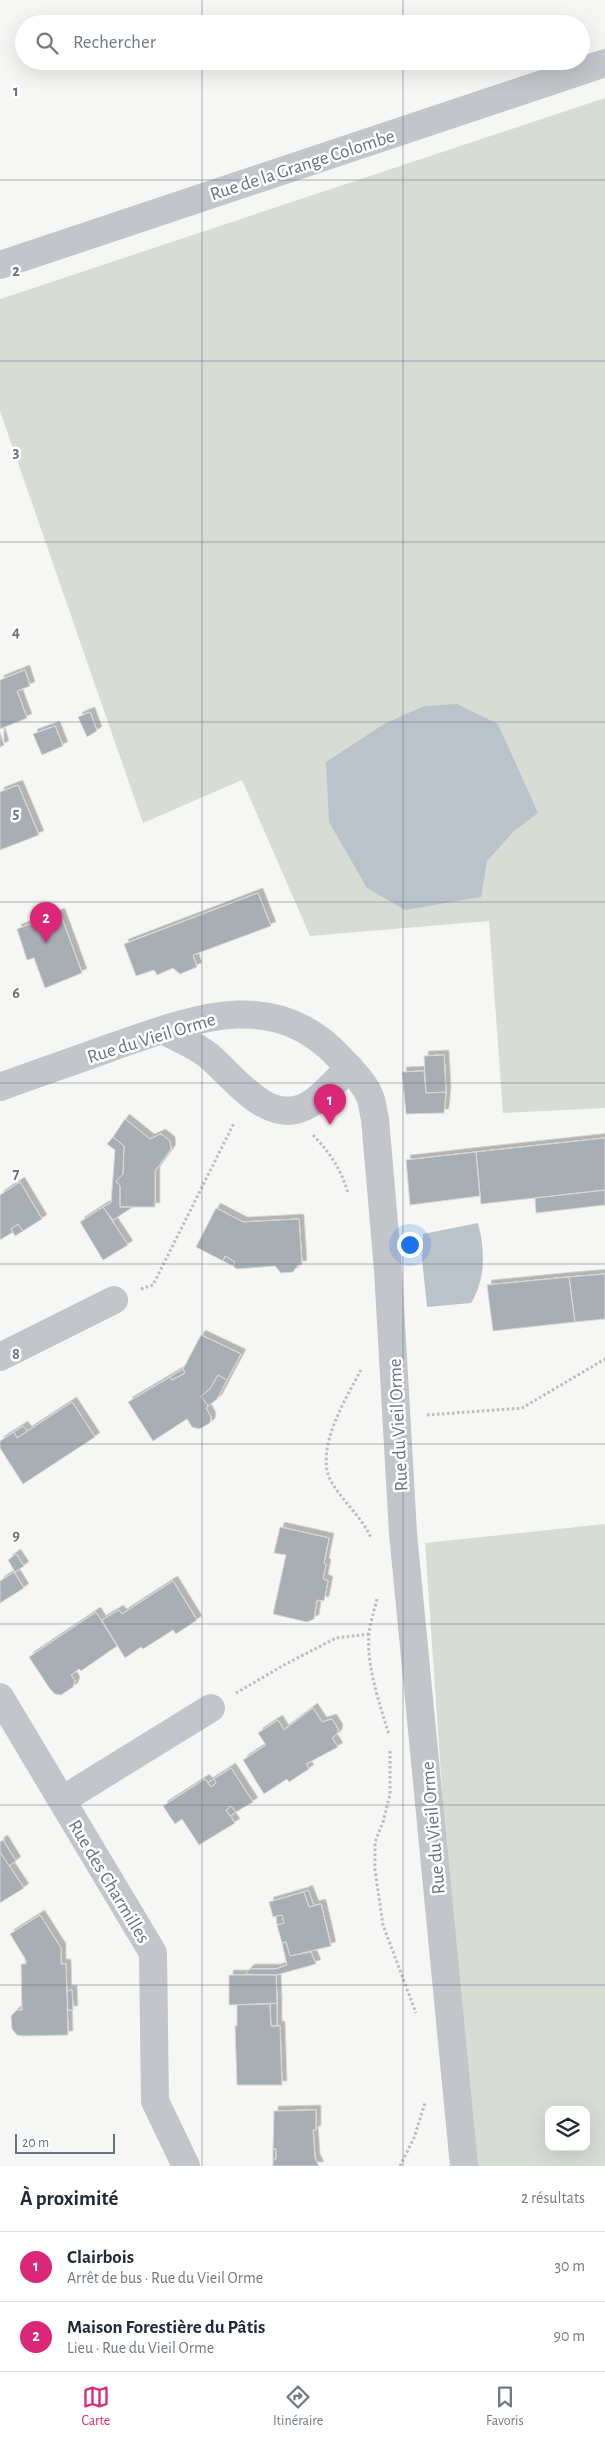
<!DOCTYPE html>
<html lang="fr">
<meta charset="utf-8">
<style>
:root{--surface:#fff;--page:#f2f2f3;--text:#1f2937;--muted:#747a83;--line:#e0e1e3;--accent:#db2777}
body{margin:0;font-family:"Alegreya Sans",sans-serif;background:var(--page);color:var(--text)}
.controls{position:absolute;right:15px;bottom:15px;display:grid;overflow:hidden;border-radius:10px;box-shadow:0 5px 20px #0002}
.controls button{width:45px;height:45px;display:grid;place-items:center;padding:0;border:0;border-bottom:1px solid var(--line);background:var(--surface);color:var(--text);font:25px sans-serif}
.scale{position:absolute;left:15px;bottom:12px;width:100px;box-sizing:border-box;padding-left:5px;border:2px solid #677283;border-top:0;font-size:14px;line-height:18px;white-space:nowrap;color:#677283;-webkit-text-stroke:4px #fff;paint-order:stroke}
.you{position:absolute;left:409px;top:1244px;width:18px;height:18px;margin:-12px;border:4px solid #fff;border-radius:50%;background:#1a73e8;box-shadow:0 0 0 8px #1a73e833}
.badge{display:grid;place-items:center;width:32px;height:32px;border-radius:50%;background:var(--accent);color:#fff;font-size:16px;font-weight:700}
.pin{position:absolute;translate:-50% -41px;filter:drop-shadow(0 1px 2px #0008)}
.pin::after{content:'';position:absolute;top:26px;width:18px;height:15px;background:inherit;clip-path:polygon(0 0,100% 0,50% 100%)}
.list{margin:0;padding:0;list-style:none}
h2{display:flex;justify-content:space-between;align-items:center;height:65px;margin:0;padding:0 20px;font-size:21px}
h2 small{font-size:16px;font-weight:400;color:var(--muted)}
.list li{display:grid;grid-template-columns:32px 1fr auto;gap:15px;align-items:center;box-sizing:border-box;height:70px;padding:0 20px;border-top:1px solid var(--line)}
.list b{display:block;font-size:19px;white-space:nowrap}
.list p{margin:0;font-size:16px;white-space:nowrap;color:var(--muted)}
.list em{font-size:16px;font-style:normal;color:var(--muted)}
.icon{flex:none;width:28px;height:28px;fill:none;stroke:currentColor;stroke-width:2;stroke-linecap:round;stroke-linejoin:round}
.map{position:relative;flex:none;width:605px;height:2166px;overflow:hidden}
.search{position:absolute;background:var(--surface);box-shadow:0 5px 20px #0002;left:15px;right:15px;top:15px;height:55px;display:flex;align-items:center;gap:12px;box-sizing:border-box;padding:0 18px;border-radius:28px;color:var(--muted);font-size:19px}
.sheet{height:205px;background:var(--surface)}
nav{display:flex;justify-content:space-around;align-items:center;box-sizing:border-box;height:70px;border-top:1px solid var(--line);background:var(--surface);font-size:14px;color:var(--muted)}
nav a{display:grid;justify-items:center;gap:2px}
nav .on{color:var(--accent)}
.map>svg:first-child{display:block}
</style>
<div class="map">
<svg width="605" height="2166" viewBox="0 0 605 2166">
<defs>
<filter id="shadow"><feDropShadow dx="4.5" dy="-4.5" stdDeviation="0" flood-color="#0004"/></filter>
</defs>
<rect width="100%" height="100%" fill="#f6f7f4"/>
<path fill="#d7ddd5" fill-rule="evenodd" d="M 605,98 L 605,1108 L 503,1113 L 489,921 L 310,936 L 242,780 L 143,823 L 0,411 L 0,299 Z
M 605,1524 L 605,2166 L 468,2166 L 425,1543 ZM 549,2110 L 586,2110 L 586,2147 L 549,2147 Z"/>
<path fill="#bac3c9" d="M 457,704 L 498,724 L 538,813 L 514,831 L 487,861 L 481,897 L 405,910 L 367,888 L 329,822 L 326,762 L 384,724 L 424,706 Z
M 478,1223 C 485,1249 486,1279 471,1303 L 427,1307 L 422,1259 L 423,1234 Z"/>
<path fill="#a9aeb5" stroke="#d8d8d6" filter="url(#shadow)" d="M 25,670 L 30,686 L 17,691 L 27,718 L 0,729 L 0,680 Z
M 90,712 L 97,731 L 87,737 L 78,717 Z
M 55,726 L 63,746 L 42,755 L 33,734 Z
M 0,732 L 4,745 L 0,747 Z
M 18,785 L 39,835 L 0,850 L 0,792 Z
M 258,893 L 271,926 L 193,955 L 197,967 L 180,974 L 173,968 L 157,975 L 154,970 L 136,976 L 124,944 Z
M 60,913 L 82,973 L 45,988 L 34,958 L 27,960 L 17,929 Z
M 444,1055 L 446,1092 L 426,1093 L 424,1056 Z
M 424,1071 L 426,1093 L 446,1092 L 444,1113 L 406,1114 L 402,1072 Z
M 125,1119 L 150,1139 L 161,1134 L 170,1141 L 171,1149 L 155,1171 L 155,1207 L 120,1207 L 120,1186 L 116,1181 L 123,1174 L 124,1146 L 113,1137 Z
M 113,1137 L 124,1146 L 123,1174 L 116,1181 L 120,1186 L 120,1207 L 133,1207 L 113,1220 L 103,1207 L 111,1203 L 115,1150 L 107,1144 Z
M 605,1138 L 605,1190 L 481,1204 L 476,1152 Z
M 476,1152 L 480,1196 L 410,1205 L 406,1160 Z
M 20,1182 L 42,1219 L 23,1231 L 18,1224 L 11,1229 L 13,1232 L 0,1240 L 0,1195 Z
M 605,1190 L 605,1205 L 536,1213 L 535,1198 Z
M 103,1207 L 128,1245 L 103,1260 L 80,1222 Z
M 216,1208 L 243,1222 L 299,1219 L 302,1265 L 298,1265 L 293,1272 L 281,1273 L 275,1266 L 237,1269 L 233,1266 L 235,1262 L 225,1256 L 223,1261 L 196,1247 Z
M 18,1224 L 23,1231 L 15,1236 L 11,1229 Z
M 225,1256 L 235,1262 L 233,1266 L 223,1261 Z
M 605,1274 L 605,1319 L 575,1322 L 569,1277 Z
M 569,1277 L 575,1322 L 493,1331 L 487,1285 Z
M 201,1335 L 241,1354 L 227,1380 L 218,1375 L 210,1389 L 201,1396 L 208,1406 L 206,1408 L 211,1417 L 210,1423 L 199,1429 L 192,1427 L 187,1419 L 153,1441 L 128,1402 L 170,1377 L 172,1380 L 185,1373 L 183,1369 Z
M 183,1369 L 185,1373 L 172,1380 L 170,1377 Z
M 218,1375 L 227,1380 L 217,1399 L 208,1406 L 201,1396 L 210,1389 Z
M 72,1402 L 95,1437 L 23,1484 L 0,1448 L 0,1441 L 14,1432 L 17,1438 Z
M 23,1426 L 27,1431 L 17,1438 L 14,1432 Z
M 280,1527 L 329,1538 L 324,1563 L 326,1564 L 323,1579 L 328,1581 L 324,1601 L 317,1600 L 314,1619 L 307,1622 L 273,1614 L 286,1555 L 274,1553 Z
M 16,1554 L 24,1566 L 15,1572 L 8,1560 Z
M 14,1572 L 24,1588 L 0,1603 L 0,1581 Z
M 173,1581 L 197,1620 L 176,1634 L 173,1630 L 143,1649 L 141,1647 L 125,1658 L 102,1620 L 119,1610 L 122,1614 Z
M 96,1612 L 117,1646 L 81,1671 L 79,1669 L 71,1675 L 75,1681 L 73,1687 L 61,1695 L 55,1694 L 50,1689 L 29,1657 Z
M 313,1708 L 322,1722 L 332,1719 L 338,1729 L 337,1734 L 332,1738 L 338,1747 L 306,1764 L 309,1769 L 289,1782 L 287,1779 L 264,1794 L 243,1760 L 266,1745 L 258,1733 L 278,1720 L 284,1730 Z
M 231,1768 L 253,1802 L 236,1812 L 231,1806 L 226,1810 L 235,1823 L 199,1845 L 182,1819 L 175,1824 L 163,1806 L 205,1779 L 211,1787 L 216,1783 L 214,1779 Z
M 214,1779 L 216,1783 L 211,1787 L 208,1783 Z
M 231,1806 L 236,1812 L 230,1816 L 226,1810 Z
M 3,1840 L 16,1861 L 9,1866 L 0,1852 L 0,1842 Z
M 0,1852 L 24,1888 L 0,1903 Z
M 308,1890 L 314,1906 L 309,1907 L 304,1892 Z
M 304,1892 L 309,1907 L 321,1904 L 331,1946 L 290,1956 L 286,1942 L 282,1943 L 277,1925 L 284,1923 L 282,1915 L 273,1917 L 269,1902 Z
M 40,1915 L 61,1948 L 61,1964 L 66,1964 L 68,2035 L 23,2036 L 17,2035 L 12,2029 L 11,2016 L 17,2010 L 22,2010 L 21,1964 L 26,1964 L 26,1960 L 10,1934 Z
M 282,1915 L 284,1923 L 277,1925 L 276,1916 Z
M 286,1942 L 290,1956 L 311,1952 L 316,1964 L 276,1975 L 245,1974 L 250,1969 L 276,1969 L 287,1965 L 282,1943 Z
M 229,1975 L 276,1975 L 277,2003 L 229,2005 Z
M 72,1990 L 73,2010 L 68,2010 L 67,1991 Z
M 277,2003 L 277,2026 L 271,2026 L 270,2004 Z
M 270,2004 L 271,2026 L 280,2026 L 282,2085 L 237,2085 L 235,2026 L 237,2026 L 237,2005 Z
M 316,2110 L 316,2130 L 313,2130 L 315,2158 L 319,2166 L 273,2166 L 273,2159 L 276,2159 L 276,2149 L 273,2149 L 274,2111 Z
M 273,2149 L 276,2149 L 276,2159 L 273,2159 Z"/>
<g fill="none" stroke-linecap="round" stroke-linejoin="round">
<path stroke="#babcbf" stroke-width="3" stroke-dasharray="2.5 2.5" stroke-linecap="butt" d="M 313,1135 C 330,1153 341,1169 348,1193
M 141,1289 L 153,1285 L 234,1123
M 361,1370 C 346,1398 314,1450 331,1481 C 342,1501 362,1517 371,1538
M 427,1415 L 522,1408 L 605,1359
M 377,1599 C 374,1611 370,1623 369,1634 C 366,1665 380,1705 389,1735
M 236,1693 L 284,1665 L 336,1638 L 369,1634
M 390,1751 L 390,1794 L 383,1822 L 375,1842 L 375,1870 L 383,1925 L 416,2013
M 400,2166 L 414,2138 L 425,2103"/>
<path stroke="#c2c5c9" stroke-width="28" d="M 0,265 L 605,63
M 163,1030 C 177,1038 196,1045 209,1056 C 236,1079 270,1129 310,1104 C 325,1095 336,1079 350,1068
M 0,1087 C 38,1073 77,1060 115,1046 C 193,1019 274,986 340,1058 C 350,1069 365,1083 370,1097 C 373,1104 373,1112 375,1119 L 388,1270 L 403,1533 L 464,2166
M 0,1357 L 114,1300
M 0,1697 L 153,1953 L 155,2101 L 186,2166
M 62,1800 L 211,1708"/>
</g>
<path fill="none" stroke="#677283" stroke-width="1" stroke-opacity="0.55" d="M 202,0 L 202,24M 403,0 L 403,24M 202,61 L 202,2166M 403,61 L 403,2166M 0,180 L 605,180M 0,361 L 605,361M 0,542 L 605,542M 0,722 L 605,722M 0,902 L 605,902M 0,1083 L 605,1083M 0,1264 L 605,1264M 0,1444 L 605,1444M 0,1624 L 605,1624M 0,1805 L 605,1805M 0,1985 L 605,1985"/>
<g text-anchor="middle" stroke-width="5" stroke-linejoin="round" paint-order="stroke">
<g font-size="19" fill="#677283" stroke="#fff">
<text transform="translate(302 164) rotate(-18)" y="7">Rue de la Grange Colombe</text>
<text transform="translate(151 1037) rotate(-17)" y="7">Rue du Vieil Orme</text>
<text transform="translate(397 1425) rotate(-93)" y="7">Rue du Vieil Orme</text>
<text transform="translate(432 1828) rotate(-95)" y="7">Rue du Vieil Orme</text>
<text transform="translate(110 1881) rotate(59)" y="7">Rue des Charmilles</text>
</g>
</g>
<g font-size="16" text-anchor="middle" font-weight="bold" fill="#677283" stroke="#fff" stroke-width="5" stroke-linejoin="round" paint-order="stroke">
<text x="16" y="96">1</text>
<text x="16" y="276">2</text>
<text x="16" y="457">3</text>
<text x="16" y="637">4</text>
<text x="16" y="818">5</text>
<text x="16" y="998">6</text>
<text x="16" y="1179">7</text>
<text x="16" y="1359">8</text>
<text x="16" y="1540">9</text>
</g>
</svg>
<div class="controls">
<button><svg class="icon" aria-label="layers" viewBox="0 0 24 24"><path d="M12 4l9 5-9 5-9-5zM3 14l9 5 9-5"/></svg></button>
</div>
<div class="scale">20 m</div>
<div class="you"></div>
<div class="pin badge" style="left:330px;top:1125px">1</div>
<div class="pin badge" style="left:46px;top:943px">2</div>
<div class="search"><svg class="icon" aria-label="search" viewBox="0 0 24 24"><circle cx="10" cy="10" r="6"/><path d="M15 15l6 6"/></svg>Rechercher</div>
</div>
<section class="sheet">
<h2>À proximité<small>2 résultats</small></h2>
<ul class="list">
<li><span class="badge">1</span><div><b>Clairbois</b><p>Arrêt de bus · Rue du Vieil Orme</p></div><em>30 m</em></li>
<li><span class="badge">2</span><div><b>Maison Forestière du Pâtis</b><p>Lieu · Rue du Vieil Orme</p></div><em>90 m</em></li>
</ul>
</section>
<nav>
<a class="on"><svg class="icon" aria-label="map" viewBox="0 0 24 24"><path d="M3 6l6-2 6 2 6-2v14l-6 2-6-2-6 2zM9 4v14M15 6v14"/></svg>Carte</a>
<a><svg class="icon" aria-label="directions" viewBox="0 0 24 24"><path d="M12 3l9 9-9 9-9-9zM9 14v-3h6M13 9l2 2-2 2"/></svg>Itinéraire</a>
<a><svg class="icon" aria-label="saved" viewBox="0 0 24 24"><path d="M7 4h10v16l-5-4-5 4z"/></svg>Favoris</a>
</nav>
